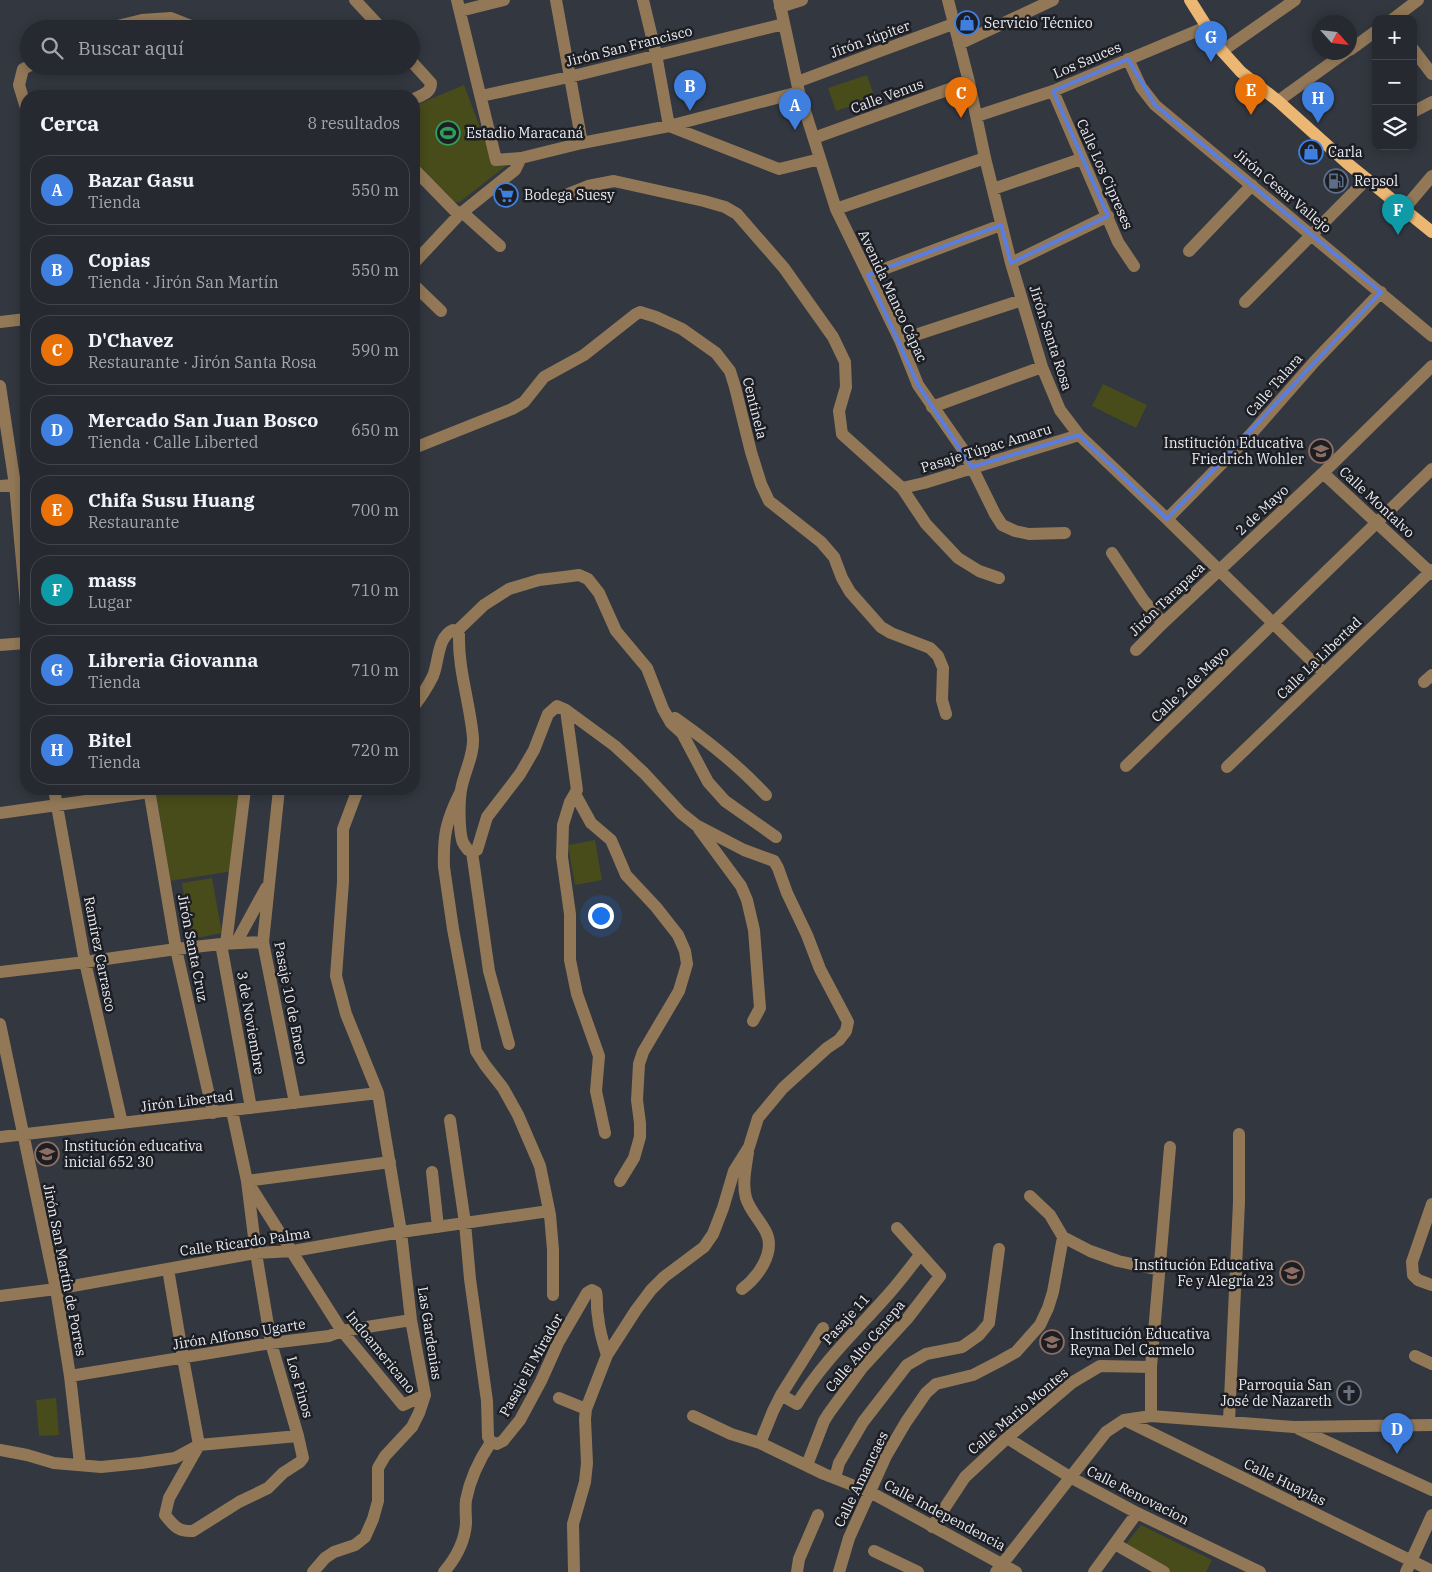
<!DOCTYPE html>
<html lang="es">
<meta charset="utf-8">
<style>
:root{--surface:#262930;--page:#2e3138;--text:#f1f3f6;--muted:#a4a6ab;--line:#42454c;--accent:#dbb333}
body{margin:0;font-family:"IBM Plex Serif",serif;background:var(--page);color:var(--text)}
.controls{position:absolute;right:15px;top:15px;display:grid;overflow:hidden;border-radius:10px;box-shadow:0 2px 12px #0003}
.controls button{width:45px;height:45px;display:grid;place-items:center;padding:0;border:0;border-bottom:1px solid var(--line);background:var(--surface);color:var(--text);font:25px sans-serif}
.compass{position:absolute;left:1312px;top:15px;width:45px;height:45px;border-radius:50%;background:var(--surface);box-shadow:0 2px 12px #0003;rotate:117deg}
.you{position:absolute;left:600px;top:915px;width:18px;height:18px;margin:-12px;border:4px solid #fff;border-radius:50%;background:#1a73e8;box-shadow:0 0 0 8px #1a73e833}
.badge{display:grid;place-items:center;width:32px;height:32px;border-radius:50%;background:var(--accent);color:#fff;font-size:16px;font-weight:700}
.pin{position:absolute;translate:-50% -41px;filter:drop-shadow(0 1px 2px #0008)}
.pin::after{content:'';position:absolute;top:26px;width:18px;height:15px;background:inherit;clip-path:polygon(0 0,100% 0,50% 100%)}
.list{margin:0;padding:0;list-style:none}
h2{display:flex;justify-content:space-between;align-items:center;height:65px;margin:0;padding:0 20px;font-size:21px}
h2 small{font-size:16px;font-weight:400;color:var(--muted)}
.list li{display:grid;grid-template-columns:32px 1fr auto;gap:15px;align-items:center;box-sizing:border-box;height:70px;margin:0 10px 10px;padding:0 10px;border:1px solid var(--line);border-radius:20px}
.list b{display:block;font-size:19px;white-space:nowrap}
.list p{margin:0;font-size:16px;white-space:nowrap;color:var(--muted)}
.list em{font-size:16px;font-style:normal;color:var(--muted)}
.icon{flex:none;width:28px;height:28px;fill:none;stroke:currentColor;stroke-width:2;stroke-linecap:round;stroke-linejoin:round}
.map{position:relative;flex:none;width:1432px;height:1572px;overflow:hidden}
.search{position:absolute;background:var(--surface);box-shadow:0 2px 12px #0003;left:20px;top:20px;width:400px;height:55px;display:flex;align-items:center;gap:12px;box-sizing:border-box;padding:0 18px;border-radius:28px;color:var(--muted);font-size:19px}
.panel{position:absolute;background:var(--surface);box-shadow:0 2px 12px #0003;left:20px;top:90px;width:400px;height:705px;border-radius:20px}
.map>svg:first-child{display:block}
</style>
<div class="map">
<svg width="1432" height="1572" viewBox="0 0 1432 1572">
<rect width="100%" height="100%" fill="#323740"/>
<path fill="#484b1a" d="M 867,75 L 875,98 L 836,111 L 828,88 Z
M 464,85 L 492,159 L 508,164 L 460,202 L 455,202 L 414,160 L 414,106 Z
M 1103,384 L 1147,405 L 1136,428 L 1092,406 Z
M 187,789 L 242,789 L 233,871 L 170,881 L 156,792 Z
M 595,840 L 602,880 L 575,885 L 568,845 Z
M 212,878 L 222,933 L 191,939 L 182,883 Z
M 56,1398 L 59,1435 L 39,1436 L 36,1400 Z
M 1141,1525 L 1212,1560 L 1206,1572 L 1170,1572 L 1125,1545 Z"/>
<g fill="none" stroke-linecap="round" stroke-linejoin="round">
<path stroke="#927857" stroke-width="12" d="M 355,0 L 382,29
M 457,0 L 496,160 L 521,158 L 582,143 L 669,126 L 799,92
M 556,0 L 582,143
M 643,0 L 656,54 L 669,126 L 779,169 L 820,159
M 779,0 L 799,92 L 836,209 L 900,340 L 918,385 L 964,451 L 995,514 L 1002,525 L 1015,531 L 1029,534 L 1065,533
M 948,0 L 969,82 L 985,158 L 1011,263 L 1042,367 L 1060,410 L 1079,435 L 1167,519 L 1324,673
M 780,7 L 802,0
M 460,11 L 504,0
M 1393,19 L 1418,0
M 105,29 L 142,20 L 171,18 L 199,29
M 959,44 L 1053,0
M 1413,49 L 1432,74
M 1350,50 L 1376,31
M 1222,51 L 1295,0
M 1128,59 L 1141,87 L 1155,105 L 1432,336
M 411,61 L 431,83 C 431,93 422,95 414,99
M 797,82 L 953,24
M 1053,91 L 1118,242 L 1134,266
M 481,96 L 569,77 L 784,24
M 1278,101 L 1346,52
M 26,108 L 19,85 L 23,69 L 29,66
M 1413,112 L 1432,102
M 977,116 L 1053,91 L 1206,27
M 814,138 L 969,82
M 414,169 L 459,215
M 993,189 L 1081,159
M 563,196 L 588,186 L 614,181 L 704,201 L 725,207 L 737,214 L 784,268 L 833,337 L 845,362 L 846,387 L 839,411 L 842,434 L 902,488 L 926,524 L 958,558 L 979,571 L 999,578
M 836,209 L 985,158
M 1404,209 L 1432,176
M 462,212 L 500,246
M 1189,251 L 1252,185
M 414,263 L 459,215 L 515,170 L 521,158
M 1011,263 L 1108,216
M 868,275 L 1001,225
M 414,285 L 441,311
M 1245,302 L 1367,179
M 0,322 L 26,319
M 900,340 L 1022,300
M 0,386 L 15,485 L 26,605
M 932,407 L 1042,367
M 414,448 L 512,409 L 524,402 L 544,377 L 584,355 L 636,314 L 640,312 L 656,317 L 682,329 L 716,353 L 730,371 L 735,387 L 751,452 L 761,484 L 769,501 L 821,542 L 834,557 L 842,578 L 850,592 L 881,627 L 891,633 L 930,648 L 938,656 L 943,668 L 942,700 L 946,714
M 1323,473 L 1432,574
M 0,486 L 26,484
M 902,488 L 924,483 L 1079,435
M 1167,519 L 1251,434 L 1315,361 L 1381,292
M 1112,553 L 1144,601 L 1163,623
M 456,632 L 484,605 L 509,589 L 539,580 L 564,577 L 579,575 L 588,579 L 599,593 L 616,631 L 647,668 L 663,709 L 671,723 L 682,733 L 708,782 L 725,801 L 776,837
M 0,645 L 26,643
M 1136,650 L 1163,623 L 1323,473 L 1432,366
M 1424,682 L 1432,675
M 414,706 C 421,697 428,686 433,676 C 439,662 437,637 453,630 L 459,635 C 458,670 470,703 473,738 C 474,756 464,772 461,790 C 459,802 459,828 462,840 C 463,844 466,847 468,850 L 472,852 L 477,850 L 487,817 L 520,774 L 534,750 L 548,714 L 557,706 L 566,710 L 615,746 L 644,773 L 681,813 L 696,825 L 744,850 L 774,861 L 778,868 L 787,893 L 807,935 L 820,969 L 848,1022 L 846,1031 L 839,1040 L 827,1048 L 783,1088 L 758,1118 L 749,1147 L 734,1171 L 723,1208 L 713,1234 L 704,1247 L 664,1277 L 651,1290 L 636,1310 L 607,1355 L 586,1409 L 585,1419 L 587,1463 L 585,1482 L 573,1524 L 574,1572
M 566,710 L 577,790 L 570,802 L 563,825 L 562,857 L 570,914 L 570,960 L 577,994 L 599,1056 L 596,1091 L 605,1133
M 675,718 C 708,741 739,766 766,795
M 1126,766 L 1432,469
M 1227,767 L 1432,570
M 54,789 L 85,962 L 122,1123
M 149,789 L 176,949 L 213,1113
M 279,789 L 263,942 L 295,1103
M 460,793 C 446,821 443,836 444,867 L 453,929 L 476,1051 L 485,1065 L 503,1088 L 518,1115 L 540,1166 L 550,1215 L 553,1250 L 553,1295
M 575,794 L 591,823 L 611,840 L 626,875 L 656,907 L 678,935 L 685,951 L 687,964 L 679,991 L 643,1052 L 639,1064 L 637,1100 L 640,1123 L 640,1137 L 634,1158 L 620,1181
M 0,813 L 150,792
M 699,829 L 741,886 L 747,900 L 754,930 L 760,1008 L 753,1021
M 472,852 L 489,971 L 509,1044
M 236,943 L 266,888
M 221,944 L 251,1108
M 226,944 L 245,789
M 0,972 L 85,962 L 176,949 L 221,944 L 263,942
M 0,1024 L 56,1289 L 70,1376 L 80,1464
M 232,1111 L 247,1181 L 342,1331 L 403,1405 L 425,1395
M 450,1120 L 465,1223 L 470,1279 L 487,1401 L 488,1437 L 491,1442 L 497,1444 L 503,1441 L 520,1420 L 541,1381 L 558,1343 L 587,1293 L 592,1290 L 596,1292 C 598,1300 596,1308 598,1316 C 599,1329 603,1343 607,1355
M 0,1137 L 378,1093
M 432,1172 L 438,1227
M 1030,1196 L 1050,1215 L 1063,1237 L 1090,1251 L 1118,1261 L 1160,1270
M 1432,1204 L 1412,1262 L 1413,1275 L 1418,1280 L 1432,1285
M 168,1269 L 183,1358 L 199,1445 L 169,1498 L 165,1515 C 173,1525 178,1532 193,1531 L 239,1502 L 268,1488 L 283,1473 L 300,1462 L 303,1458 L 298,1436 L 271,1343 L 256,1253 L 247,1181 L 390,1162
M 742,1289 C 758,1277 776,1252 766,1232 C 760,1220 750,1211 746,1198 C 742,1183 746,1167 748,1152
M 0,1296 L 56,1289 L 256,1253 L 293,1251 L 401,1232 L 549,1211
M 1415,1356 L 1432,1364
M 70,1376 L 271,1343 L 329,1336 L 342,1331 L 411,1320
M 781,1395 L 797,1404 C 821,1364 855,1332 886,1297 C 898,1284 909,1269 920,1255
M 559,1398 L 586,1409
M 693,1416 L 731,1434 L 760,1443 L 824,1474 L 870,1492 L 1016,1572
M 1151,1416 L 1151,1367 L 1170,1147
M 1125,1420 L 1432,1571
M 1229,1421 L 1239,1202 L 1239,1134
M 1299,1429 L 1432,1490
M 1007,1438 L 1070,1477 L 1137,1513 L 1260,1572
M 760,1443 L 773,1411 L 781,1395 L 823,1328
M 0,1450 L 27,1455 L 54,1463 L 101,1467 L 141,1463 L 175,1458 L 199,1445 L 298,1436
M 807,1465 L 824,1421 L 829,1413 L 862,1368 L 907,1319 L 940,1276 L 897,1228
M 835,1478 L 839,1463 L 863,1422 L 907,1365 L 926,1354 L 962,1347 L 979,1335 L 989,1323 L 999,1249
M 932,1527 L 965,1477 L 1007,1438 L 1073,1382 L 1100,1366 L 1151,1367
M 1115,1544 L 1164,1572
M 874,1551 L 918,1572
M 313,1572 L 325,1558 L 334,1552 L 355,1545 L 365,1537 L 373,1519 L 378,1501 L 378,1468 L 385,1456 L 412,1427 L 419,1413 L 425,1395 L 411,1320 L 401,1232 L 378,1093 L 346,1014 L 336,976 L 343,882 L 343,829 L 358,789
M 444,1572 C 455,1559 465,1541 466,1523 C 466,1515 465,1507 466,1500 C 470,1479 479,1460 491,1442
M 797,1572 L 799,1559 L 818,1515
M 839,1572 L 849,1538 L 886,1456 L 906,1422 L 926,1393 L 936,1384 L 973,1375 L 1000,1361 L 1016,1352 L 1040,1325 L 1048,1308 L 1053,1292 L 1063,1237
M 996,1572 L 1106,1432 L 1124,1420 L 1151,1416 L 1294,1427 L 1432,1425
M 1094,1572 L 1137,1513
M 1406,1572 L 1432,1515"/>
<path stroke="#ecb772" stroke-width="12" d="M 1190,0 L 1222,51 L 1241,72 L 1278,101 L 1347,163 L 1432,232"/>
</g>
<path fill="none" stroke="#5a7de0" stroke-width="4" stroke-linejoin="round" d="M 1128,59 L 1155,105 L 1381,292 L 1167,519 L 1079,435 L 972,467 L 918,385 L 868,275 L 1001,225 L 1011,263 L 1108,216 L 1053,91 Z"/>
<defs>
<g id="shop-ring" transform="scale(1.25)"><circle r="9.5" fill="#1c1e23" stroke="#3f7fe0" stroke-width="1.5"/><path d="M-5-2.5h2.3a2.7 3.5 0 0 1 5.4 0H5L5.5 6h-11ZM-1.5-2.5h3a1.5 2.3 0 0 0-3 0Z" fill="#3f7fe0"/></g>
<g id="stadium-ring" transform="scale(1.25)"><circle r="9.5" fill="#1c1e23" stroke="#2e9e5b" stroke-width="1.5"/><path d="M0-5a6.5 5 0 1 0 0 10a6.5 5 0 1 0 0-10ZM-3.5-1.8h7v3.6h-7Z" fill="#2e9e5b"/></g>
<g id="fuel-ring" transform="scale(1.25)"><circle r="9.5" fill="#1c1e23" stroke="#5c6f8a" stroke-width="1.5"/><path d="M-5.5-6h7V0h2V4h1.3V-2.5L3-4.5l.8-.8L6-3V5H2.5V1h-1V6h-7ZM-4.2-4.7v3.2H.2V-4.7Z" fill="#5c6f8a"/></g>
<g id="supermarket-ring" transform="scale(1.25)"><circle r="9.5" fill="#1c1e23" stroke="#3f7fe0" stroke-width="1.5"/><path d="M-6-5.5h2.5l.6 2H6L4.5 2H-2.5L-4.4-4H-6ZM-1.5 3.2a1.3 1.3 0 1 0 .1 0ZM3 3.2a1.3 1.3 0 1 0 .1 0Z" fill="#3f7fe0"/></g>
<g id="school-ring" transform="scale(1.25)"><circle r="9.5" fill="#1c1e23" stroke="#8d6e63" stroke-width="1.5"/><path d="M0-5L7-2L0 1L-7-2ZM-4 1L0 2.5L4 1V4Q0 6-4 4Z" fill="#8d6e63"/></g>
<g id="church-ring" transform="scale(1.25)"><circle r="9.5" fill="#1c1e23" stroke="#6b7280" stroke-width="1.5"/><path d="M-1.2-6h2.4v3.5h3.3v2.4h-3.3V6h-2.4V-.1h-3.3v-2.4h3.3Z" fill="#6b7280"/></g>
</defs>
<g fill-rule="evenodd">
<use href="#shop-ring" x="967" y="23"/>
<use href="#stadium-ring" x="448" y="133"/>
<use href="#shop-ring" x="1311" y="152"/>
<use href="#fuel-ring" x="1336" y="181"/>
<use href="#supermarket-ring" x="506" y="195"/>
<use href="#school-ring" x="1321" y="451"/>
<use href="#school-ring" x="47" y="1154"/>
<use href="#school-ring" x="1292" y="1273"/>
<use href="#school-ring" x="1052" y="1342"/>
<use href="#church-ring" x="1349" y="1393"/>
</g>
<g text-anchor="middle" stroke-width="5" stroke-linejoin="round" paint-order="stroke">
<g font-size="14" fill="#e9ecf2" stroke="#1c1e23" text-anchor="start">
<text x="984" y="28">Servicio Técnico</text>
<text x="466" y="138">Estadio Maracaná</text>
<text x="1328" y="157">Carla</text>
<text x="1354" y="186">Repsol</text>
<text x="524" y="200">Bodega Suesy</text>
<text x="1304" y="448" text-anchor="end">Institución Educativa<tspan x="1304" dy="16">Friedrich Wohler</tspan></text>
<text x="64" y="1151">Institución educativa<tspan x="64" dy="16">inicial 652 30</tspan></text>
<text x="1274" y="1270" text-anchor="end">Institución Educativa<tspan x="1274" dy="16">Fe y Alegría 23</tspan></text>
<text x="1070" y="1339">Institución Educativa<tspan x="1070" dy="16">Reyna Del Carmelo</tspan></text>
<text x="1332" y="1390" text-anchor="end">Parroquia San<tspan x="1332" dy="16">José de Nazareth</tspan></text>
</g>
<g font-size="14" fill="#e9ecf2" stroke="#1c1e23">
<text transform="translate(870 39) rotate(-20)" y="5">Jirón Júpiter</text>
<text transform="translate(629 46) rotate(-14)" y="5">Jirón San Francisco</text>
<text transform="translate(1087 60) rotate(-23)" y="5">Los Sauces</text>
<text transform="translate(887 96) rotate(-20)" y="5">Calle Venus</text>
<text transform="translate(1105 174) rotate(66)" y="5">Calle Los Cipreses</text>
<text transform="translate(1283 191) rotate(40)" y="5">Jirón Cesar Vallejo</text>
<text transform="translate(893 296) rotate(65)" y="5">Avenida Manco Cápac</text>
<text transform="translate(1051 338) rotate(72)" y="5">Jirón Santa Rosa</text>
<text transform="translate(1274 385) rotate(-49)" y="5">Calle Talara</text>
<text transform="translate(755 408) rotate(76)" y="5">Centinela</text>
<text transform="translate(986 448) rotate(-17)" y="5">Pasaje Túpac Amaru</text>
<text transform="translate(1377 502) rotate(43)" y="5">Calle Montalvo</text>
<text transform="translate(1262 510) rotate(-43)" y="5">2 de Mayo</text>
<text transform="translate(1167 599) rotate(-44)" y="5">Jirón Tarapaca</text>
<text transform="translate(1319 658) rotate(-44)" y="5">Calle La Libertad</text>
<text transform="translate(1190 684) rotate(-44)" y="5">Calle 2 de Mayo</text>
<text transform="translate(193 948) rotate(79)" y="5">Jirón Santa Cruz</text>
<text transform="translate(100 954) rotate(79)" y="5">Ramírez Carrasco</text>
<text transform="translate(291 1003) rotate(79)" y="5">Pasaje 10 de Enero</text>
<text transform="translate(251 1023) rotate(80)" y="5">3 de Noviembre</text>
<text transform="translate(187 1101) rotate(-7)" y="5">Jirón Libertad</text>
<text transform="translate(245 1242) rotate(-8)" y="5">Calle Ricardo Palma</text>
<text transform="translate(65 1270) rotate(79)" y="5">Jirón San Martín de Porres</text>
<text transform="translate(846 1319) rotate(-48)" y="5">Pasaje 11</text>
<text transform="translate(430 1333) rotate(81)" y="5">Las Gardenias</text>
<text transform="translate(239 1334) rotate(-9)" y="5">Jirón Alfonso Ugarte</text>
<text transform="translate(865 1346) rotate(-50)" y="5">Calle Alto Cenepa</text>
<text transform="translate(381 1352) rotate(51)" y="5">Indoamericano</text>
<text transform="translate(531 1365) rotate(-61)" y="5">Pasaje El Mirador</text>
<text transform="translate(300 1387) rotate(74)" y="5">Los Pinos</text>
<text transform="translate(1018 1411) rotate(-40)" y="5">Calle Mario Montes</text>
<text transform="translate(861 1479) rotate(-64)" y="5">Calle Amancaes</text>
<text transform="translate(1285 1482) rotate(26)" y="5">Calle Huaylas</text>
<text transform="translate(1138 1495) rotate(27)" y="5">Calle Renovacion</text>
<text transform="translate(945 1515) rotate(28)" y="5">Calle Independencia</text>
</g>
</g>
</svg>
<div class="controls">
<button>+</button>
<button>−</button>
<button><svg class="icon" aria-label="layers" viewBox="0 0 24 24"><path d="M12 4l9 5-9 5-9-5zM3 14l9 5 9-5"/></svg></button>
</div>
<svg class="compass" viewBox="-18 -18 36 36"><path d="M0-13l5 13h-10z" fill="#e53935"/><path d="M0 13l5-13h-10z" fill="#a4a6ab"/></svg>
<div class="you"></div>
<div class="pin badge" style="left:795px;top:130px;background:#3f7fe0">A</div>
<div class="pin badge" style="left:690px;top:111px;background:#3f7fe0">B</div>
<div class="pin badge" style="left:961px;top:118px;background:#e8710a">C</div>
<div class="pin badge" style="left:1397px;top:1454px;background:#3f7fe0">D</div>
<div class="pin badge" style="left:1251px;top:115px;background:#e8710a">E</div>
<div class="pin badge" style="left:1398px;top:235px;background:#0f9aa8">F</div>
<div class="pin badge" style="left:1211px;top:62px;background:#3f7fe0">G</div>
<div class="pin badge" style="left:1318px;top:123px;background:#3f7fe0">H</div>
<div class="search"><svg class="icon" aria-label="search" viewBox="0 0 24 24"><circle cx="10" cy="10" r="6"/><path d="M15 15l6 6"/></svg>Buscar aquí</div>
<section class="panel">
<h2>Cerca<small>8 resultados</small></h2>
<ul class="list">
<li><span class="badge" style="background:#3f7fe0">A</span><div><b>Bazar Gasu</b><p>Tienda</p></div><em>550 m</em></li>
<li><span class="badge" style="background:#3f7fe0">B</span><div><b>Copias</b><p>Tienda · Jirón San Martín</p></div><em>550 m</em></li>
<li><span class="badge" style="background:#e8710a">C</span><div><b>D'Chavez</b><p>Restaurante · Jirón Santa Rosa</p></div><em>590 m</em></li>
<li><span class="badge" style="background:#3f7fe0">D</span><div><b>Mercado San Juan Bosco</b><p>Tienda · Calle Liberted</p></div><em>650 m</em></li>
<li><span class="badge" style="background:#e8710a">E</span><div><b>Chifa Susu Huang</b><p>Restaurante</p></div><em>700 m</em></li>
<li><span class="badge" style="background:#0f9aa8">F</span><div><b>mass</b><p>Lugar</p></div><em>710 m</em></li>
<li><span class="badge" style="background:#3f7fe0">G</span><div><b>Libreria Giovanna</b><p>Tienda</p></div><em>710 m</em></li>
<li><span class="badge" style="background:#3f7fe0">H</span><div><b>Bitel</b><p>Tienda</p></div><em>720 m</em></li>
</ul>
</section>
</div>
